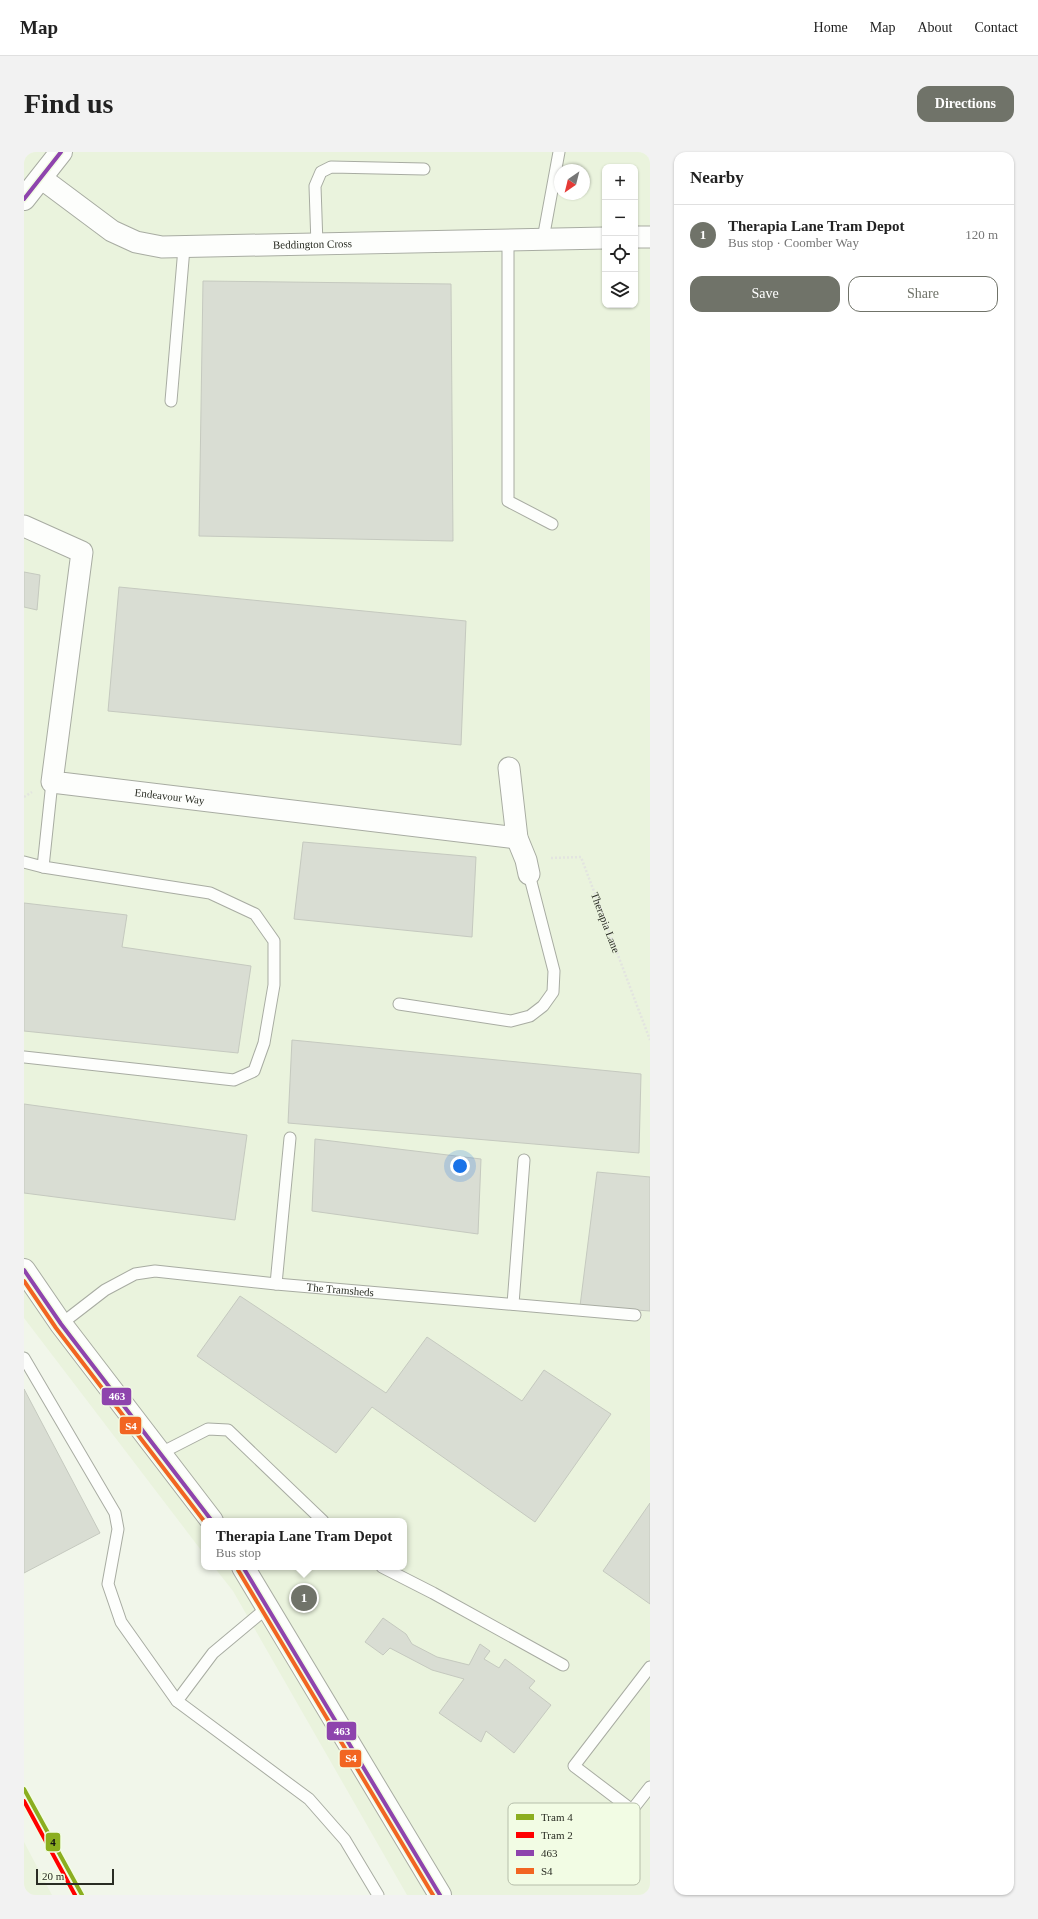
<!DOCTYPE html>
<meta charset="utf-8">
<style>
:root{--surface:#fff;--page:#f2f2f2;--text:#222;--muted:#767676;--line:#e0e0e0;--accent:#707369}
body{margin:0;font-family:"Times New Roman",serif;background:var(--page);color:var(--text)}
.controls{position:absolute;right:12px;top:12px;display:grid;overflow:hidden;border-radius:8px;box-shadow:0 1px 3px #0004}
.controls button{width:36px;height:36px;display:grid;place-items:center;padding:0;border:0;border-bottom:1px solid var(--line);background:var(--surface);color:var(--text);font:20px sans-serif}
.compass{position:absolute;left:530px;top:12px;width:36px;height:36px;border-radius:50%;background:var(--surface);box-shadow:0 1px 3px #0004;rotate:215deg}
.scale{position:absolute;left:12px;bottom:10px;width:78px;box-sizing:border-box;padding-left:4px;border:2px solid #2a2d24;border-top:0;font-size:11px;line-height:14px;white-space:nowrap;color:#2a2d24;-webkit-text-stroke:3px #f2fce4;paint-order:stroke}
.you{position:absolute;left:436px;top:1014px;width:14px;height:14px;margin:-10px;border:3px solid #fff;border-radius:50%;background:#1a73e8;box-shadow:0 0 0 6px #1a73e833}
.badge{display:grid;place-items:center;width:26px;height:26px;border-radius:50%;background:var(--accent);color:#fff;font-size:13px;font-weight:700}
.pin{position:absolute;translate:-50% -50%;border:2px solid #fff;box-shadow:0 1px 4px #0006}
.popup{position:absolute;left:177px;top:1366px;width:206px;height:52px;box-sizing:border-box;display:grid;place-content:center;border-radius:8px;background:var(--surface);filter:drop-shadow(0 1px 3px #0005);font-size:13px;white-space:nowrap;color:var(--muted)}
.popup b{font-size:15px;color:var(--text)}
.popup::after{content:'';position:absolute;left:50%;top:100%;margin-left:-8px;border:8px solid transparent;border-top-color:var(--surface)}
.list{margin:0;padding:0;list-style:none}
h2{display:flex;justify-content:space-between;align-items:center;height:52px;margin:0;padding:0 16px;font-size:17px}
h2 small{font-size:13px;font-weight:400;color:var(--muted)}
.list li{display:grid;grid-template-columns:26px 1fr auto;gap:12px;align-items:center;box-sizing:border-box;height:60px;padding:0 16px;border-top:1px solid var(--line)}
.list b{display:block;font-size:15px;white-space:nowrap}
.list p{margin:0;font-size:13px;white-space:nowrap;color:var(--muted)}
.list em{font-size:13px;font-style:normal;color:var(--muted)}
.actions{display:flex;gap:8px;padding:12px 16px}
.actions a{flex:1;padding:9px 0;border:1px solid var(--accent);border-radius:12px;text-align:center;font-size:14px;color:var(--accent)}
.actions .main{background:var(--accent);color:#fff}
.icon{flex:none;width:22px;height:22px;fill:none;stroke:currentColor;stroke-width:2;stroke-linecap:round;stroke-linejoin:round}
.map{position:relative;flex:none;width:626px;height:1743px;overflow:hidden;border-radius:12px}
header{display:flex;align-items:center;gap:24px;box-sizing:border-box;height:56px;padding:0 20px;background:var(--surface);border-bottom:1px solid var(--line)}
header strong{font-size:19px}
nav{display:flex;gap:22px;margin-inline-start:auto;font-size:14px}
.intro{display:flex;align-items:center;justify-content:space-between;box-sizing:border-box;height:96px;padding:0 24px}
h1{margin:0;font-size:28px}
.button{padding:10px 18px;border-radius:12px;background:var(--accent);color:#fff;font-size:14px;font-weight:700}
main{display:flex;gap:24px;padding:0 24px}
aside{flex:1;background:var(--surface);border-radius:12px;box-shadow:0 1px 3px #0004}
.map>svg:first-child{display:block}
</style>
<header>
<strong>Map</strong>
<nav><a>Home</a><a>Map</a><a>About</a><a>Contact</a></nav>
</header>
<div class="intro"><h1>Find us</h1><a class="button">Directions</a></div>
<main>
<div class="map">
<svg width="626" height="1743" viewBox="0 0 626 1743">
<rect width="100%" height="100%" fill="#f1f6ea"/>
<path fill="#eaf3dd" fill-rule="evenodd" d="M 0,0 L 626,0 L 626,1743 L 383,1743 L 209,1439 L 190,1415 L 380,1415 L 380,1369 L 180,1369 L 180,1402 L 0,1166 ZM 581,15 L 611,15 L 611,153 L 581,153 ZM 536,18 L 560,18 L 560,42 L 536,42 Z
M 0,1690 L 28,1743 L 0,1743 Z"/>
<path fill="#d9ddd3" stroke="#c5c9bf" d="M 179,129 L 427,132 L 429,389 L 175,384 Z
M 0,420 L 16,423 L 13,458 L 0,455 Z
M 95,435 L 442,469 L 437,593 L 84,559 Z
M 279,690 L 452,705 L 448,785 L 270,767 Z
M 0,751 L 103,763 L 98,795 L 227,814 L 214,901 L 0,879 Z
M 268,888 L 617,922 L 615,1001 L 264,971 Z
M 0,952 L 223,983 L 211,1068 L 0,1041 Z
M 291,987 L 457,1007 L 454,1082 L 288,1059 Z
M 573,1020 L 626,1025 L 626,1159 L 556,1154 Z
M 216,1144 L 362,1241 L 403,1185 L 498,1249 L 520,1218 L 587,1262 L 511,1370 L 348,1255 L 312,1301 L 173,1204 Z
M 0,1237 L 76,1381 L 0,1421 Z
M 626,1351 L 626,1452 L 579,1419 Z
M 359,1466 L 382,1482 L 388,1492 L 413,1505 L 445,1513 L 456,1492 L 466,1499 L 460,1507 L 475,1516 L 481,1507 L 511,1529 L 505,1536 L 527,1553 L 490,1601 L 462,1579 L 457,1590 L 415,1561 L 440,1527 L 408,1518 L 366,1496 L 359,1503 L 341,1490 Z"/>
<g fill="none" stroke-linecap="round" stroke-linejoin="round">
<g stroke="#a8aca2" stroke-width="13">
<g id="service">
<path d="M 519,87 L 535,0"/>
<path d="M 484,88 L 484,349 L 528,372"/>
<path d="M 293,93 L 291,34 L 297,20 L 307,15 L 400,17"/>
<path d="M 147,249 L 160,96"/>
<path d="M 0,710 L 19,715 L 28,630"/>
<path d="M 375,852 L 487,869 L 506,864 L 519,854 L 529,840 L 530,819 L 505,722"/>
<path d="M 0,905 L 210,928 L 230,919 L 240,891 L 250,833 L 250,789 L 231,762 L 186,741 L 19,715"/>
<path d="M 252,1132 L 266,986"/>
<path d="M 489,1152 L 500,1008"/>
<path id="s2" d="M 37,1172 L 81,1138 L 111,1122 L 131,1119 L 252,1132 L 611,1163"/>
<path d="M 0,1206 L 91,1361 L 94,1377 L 84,1432 L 97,1470 L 153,1549"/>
<path d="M 137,1301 L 184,1277 L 204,1278 L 299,1369"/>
<path d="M 358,1415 L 409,1441 L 539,1513"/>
<path d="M 244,1455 L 189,1501 L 153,1549 L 285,1647 L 321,1688 L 354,1743"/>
<path d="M 626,1515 L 550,1614 L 608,1658 L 626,1635"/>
</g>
</g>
<g stroke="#a8aca2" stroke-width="23">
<g id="minor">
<path id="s3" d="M 17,26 L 88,79 L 112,90 L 138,95 L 581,86"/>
<path d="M 611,85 L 626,85"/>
<path id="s4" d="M 0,374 L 58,400 L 28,630 L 493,686"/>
<path d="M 485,616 L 493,686 L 502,708 L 505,722"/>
</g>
</g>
<g stroke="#a8aca2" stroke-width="24">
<path id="tertiary" d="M 0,47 L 37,0
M 0,1118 L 37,1172 L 188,1369
M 219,1415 L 416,1743"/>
</g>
<g stroke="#e3e4e0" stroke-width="2.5" stroke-dasharray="2 2" stroke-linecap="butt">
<path d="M 0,645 L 8,640"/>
<path id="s1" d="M 527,706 L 557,705 L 626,888"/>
</g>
<use href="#service" stroke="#fdfefc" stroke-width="11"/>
<use href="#minor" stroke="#fdfefc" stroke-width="21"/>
<use href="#tertiary" stroke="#fdfefc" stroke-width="22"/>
<g stroke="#f2fce4" stroke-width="7">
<path id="bus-1" d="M 0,47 L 37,0
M 0,1118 L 37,1172 L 188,1369
M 219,1415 L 416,1743"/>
</g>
<g stroke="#f2fce4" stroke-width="7">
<path id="bus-2" d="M 0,1129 L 32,1176 L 180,1369
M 214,1418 L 409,1743"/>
</g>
<use href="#bus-1" stroke="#8e44ad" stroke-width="4"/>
<use href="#bus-2" stroke="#f26522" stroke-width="4"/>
<g stroke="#f2fce4" stroke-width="7">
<path id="tram-1" d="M 0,1637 L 58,1743"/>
</g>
<g stroke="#f2fce4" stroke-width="7">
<path id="tram-2" d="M 0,1649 L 51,1743"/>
</g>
<use href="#tram-1" stroke="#8bae1f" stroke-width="4"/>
<use href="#tram-2" stroke="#f00" stroke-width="4"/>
</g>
<g text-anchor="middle" stroke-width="3" stroke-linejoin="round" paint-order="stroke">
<g font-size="11" fill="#2a2d24" stroke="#f2fce4">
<text dy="4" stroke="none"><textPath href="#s3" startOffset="292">Beddington Cross</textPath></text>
<text dy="4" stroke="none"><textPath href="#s4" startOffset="414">Endeavour Way</textPath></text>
<text dy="4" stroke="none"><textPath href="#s1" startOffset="100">Therapia Lane</textPath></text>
<text dy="4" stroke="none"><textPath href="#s2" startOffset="296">The Tramsheds</textPath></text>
</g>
</g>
<rect x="484" y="1651" width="132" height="82" rx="6" fill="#f2fce4" stroke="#b6beaa" stroke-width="1"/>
<rect x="492" y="1662" width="18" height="6" fill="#8bae1f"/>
<rect x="492" y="1680" width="18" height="6" fill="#f00"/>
<rect x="492" y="1698" width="18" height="6" fill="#8e44ad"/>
<rect x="492" y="1716" width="18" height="6" fill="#f26522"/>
<g font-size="11" fill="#2a2d24">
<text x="517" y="1669">Tram 4</text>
<text x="517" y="1687">Tram 2</text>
<text x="517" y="1705">463</text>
<text x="517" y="1723">S4</text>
</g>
<g stroke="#f2fce4" stroke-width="1.5">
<rect x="77" y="1235" width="31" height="19" rx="4" fill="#8e44ad"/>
<rect x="95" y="1264" width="23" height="19" rx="4" fill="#f26522"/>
<rect x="302" y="1569" width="31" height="20" rx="4" fill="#8e44ad"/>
<rect x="315" y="1597" width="23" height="19" rx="4" fill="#f26522"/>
<rect x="21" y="1680" width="16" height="20" rx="4" fill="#8bae1f"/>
</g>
<g font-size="11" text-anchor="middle" font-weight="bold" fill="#fff">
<text x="93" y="1248">463</text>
<text x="107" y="1278">S4</text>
<text x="318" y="1583">463</text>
<text x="327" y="1610">S4</text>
</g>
<g font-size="11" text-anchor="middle" font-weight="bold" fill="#111">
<text x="29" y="1694">4</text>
</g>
</svg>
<div class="controls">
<button>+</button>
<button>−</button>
<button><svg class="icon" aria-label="locate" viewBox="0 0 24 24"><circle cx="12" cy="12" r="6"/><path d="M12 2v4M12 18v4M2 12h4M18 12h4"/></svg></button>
<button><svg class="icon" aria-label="layers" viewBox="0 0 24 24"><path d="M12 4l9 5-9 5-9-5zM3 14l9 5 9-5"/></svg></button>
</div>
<svg class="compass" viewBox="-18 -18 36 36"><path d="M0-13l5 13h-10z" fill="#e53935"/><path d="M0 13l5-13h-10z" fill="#767676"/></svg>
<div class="scale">20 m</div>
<div class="you"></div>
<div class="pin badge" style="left:280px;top:1446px">1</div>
<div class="popup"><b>Therapia Lane Tram Depot</b>Bus stop</div>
</div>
<aside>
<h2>Nearby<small></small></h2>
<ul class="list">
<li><span class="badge">1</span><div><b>Therapia Lane Tram Depot</b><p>Bus stop · Coomber Way</p></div><em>120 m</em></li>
</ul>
<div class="actions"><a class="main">Save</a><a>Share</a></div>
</aside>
</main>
